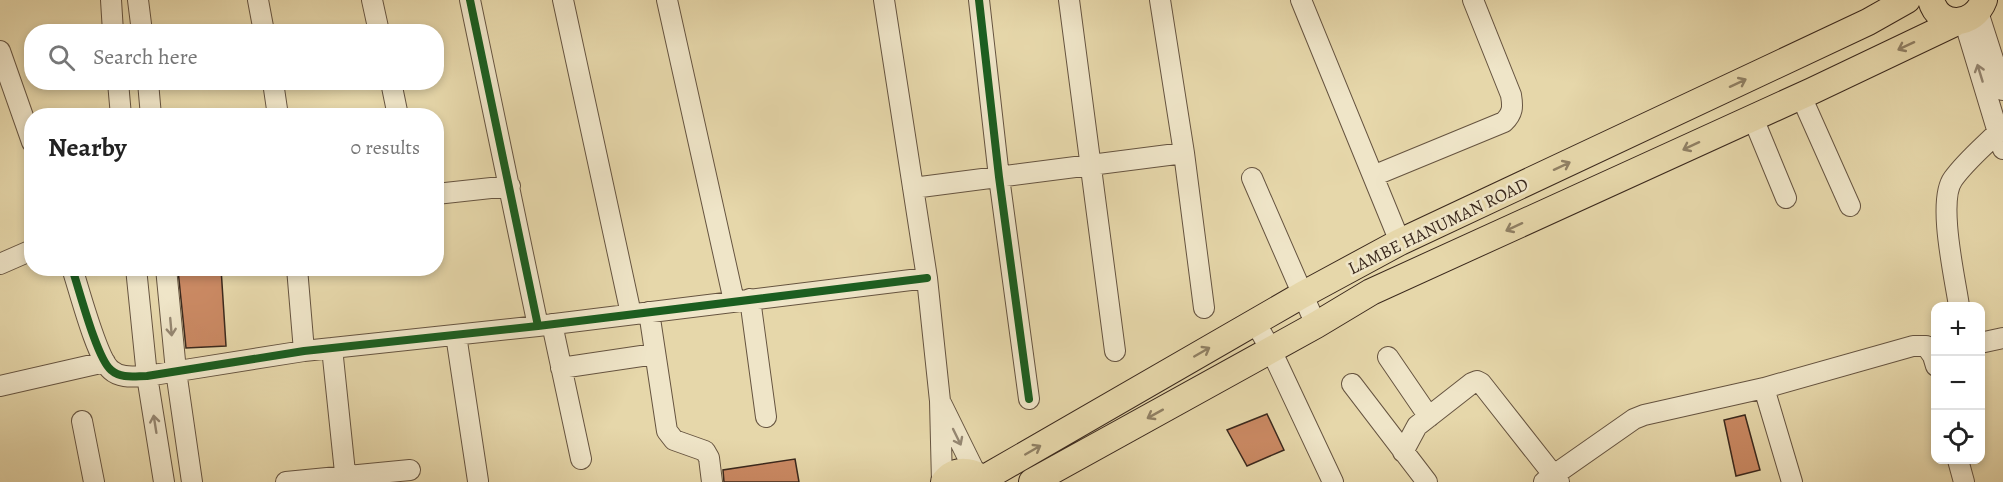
<!DOCTYPE html>
<meta charset="utf-8">
<style>
:root{--surface:#fff;--page:#f6f6f6;--text:#222;--muted:#767676;--line:#e0e0e0}
body{margin:0;font-family:Alegreya,serif;background:var(--page);color:var(--text)}
.controls{position:absolute;right:18px;bottom:18px;display:grid;overflow:hidden;border-radius:12px;box-shadow:0 3px 9px #0003}
.controls button{width:54px;height:54px;display:grid;place-items:center;padding:0;border:0;border-bottom:2px solid var(--line);background:var(--surface);color:var(--text);font:30px sans-serif}
.list{margin:0;padding:0;list-style:none}
h2{display:flex;justify-content:space-between;align-items:center;height:78px;margin:0;padding:0 24px;font-size:26px}
h2 small{font-size:20px;font-weight:400;color:var(--muted)}
.icon{flex:none;width:33px;height:33px;fill:none;stroke:currentColor;stroke-width:2;stroke-linecap:round;stroke-linejoin:round}
.map{position:relative;flex:none;width:2003px;height:482px;overflow:hidden}
.search{position:absolute;background:var(--surface);box-shadow:0 3px 9px #0003;left:24px;top:24px;width:420px;height:66px;display:flex;align-items:center;gap:15px;box-sizing:border-box;padding:0 21px;border-radius:24px;color:var(--muted);font-size:22px}
.panel{position:absolute;background:var(--surface);box-shadow:0 3px 9px #0003;left:24px;top:108px;width:420px;height:168px;border-radius:24px}
.map>svg:first-child{display:block}
</style>
<div class="map">
<svg width="2003" height="482" viewBox="0 0 2003 482">
<rect width="100%" height="100%" fill="#e6d7aa"/>
<filter id="stains"><feTurbulence type="fractalNoise" baseFrequency=".00333" numOctaves="4"/><feColorMatrix values="0 0 0 0 .2 0 0 0 0 .09 0 0 0 0 .02 0 0 0 .5 -.17"/></filter>
<radialGradient id="worn" r=".72"><stop offset=".6" stop-color="#630" stop-opacity="0"/><stop offset="1" stop-color="#630" stop-opacity=".3"/></radialGradient>
<path fill="#ca8963" stroke="#3b291d" stroke-width="1.5" d="M 196,268 L 221,268 L 226,346 L 186,348 L 178,270 Z
M 1267,414 L 1284,450 L 1247,466 L 1227,430 Z
M 1745,415 L 1760,470 L 1736,476 L 1724,420 Z
M 795,459 L 799,482 L 724,482 L 723,470 Z"/>
<g fill="none" stroke-linecap="round" stroke-linejoin="round">
<g stroke="#665440" stroke-width="22">
<path id="minor" d="M 111,0 L 113,32
M 138,0 L 142,32
M 258,0 L 264,32
M 372,0 L 379,32
M 470,0 L 538,326
M 563,0 L 631,314
M 667,0 L 734,301
M 884,0 L 927,278 L 940,401
M 979,0 L 999,177 L 1029,399
M 1069,0 L 1115,351
M 1160,0 L 1184,153 L 1204,308
M 1301,0 L 1400,242
M 1978,12 L 2003,90
M 1964,20 L 2003,149
M 0,51 L 32,142
M 118,82 L 121,116
M 148,82 L 151,116
M 273,82 L 278,116
M 391,82 L 398,116
M 1801,96 L 1850,206
M 1753,118 L 1786,198
M 1373,176 L 1504,122 C 1513,113 1513,107 1511,95 L 1473,0
M 1252,178 L 1316,325
M 913,188 L 1184,153
M 436,194 L 510,186
M 0,264 L 32,250
M 72,268 C 79,289 97,359 111,370 C 121,379 135,376 147,376 L 304,351 L 538,326 L 927,278
M 136,268 L 147,376 L 164,482
M 166,268 L 176,371 L 192,482
M 297,268 L 304,351
M 750,299 L 766,417
M 1959,306 C 1955,278 1937,201 1953,179 C 1965,162 1983,147 1998,132
M 649,312 L 667,431 L 674,440 L 705,451 L 709,458 L 712,482
M 1255,322 L 1271,350 L 1333,482
M 552,324 L 581,459
M 456,335 L 478,481
M 1980,343 L 2003,338
M 332,348 L 346,482
M 1388,357 L 1429,417
M 561,368 L 655,354
M 1352,384 L 1427,482
M 0,386 L 105,362
M 1764,388 L 1792,482
M 82,421 L 94,482
M 1403,452 L 1417,426 L 1472,383 L 1477,381 L 1481,383 L 1559,482
M 1958,460 L 1964,482
M 286,482 L 410,470
M 942,482 L 940,401 L 976,474
M 1544,482 L 1634,419 L 1644,415 L 1764,388 L 1913,346 L 1926,346 L 1933,356 L 1936,366"/>
</g>
<g stroke="#3b291d" stroke-width="28">
<path id="major" d="M 1931,0 C 1939,29 1974,27 1984,0
M 983,479 L 1302,295 L 1400,242 L 1868,22 L 1907,0
M 944,482 C 955,468 974,469 985,482
M 1032,482 L 1316,325 L 1371,292 L 1812,91 L 1959,21"/>
</g>
<use href="#minor" stroke="#efe5c8" stroke-width="20"/>
<use href="#major" stroke="#e6d7aa" stroke-width="26"/>
<g stroke="#efe5c8" stroke-width="11">
<path id="cycleway" d="M 470,0 L 538,326
M 979,0 L 999,177 L 1029,399
M 72,268 C 79,289 97,359 111,370 C 121,379 135,376 147,376 L 304,351 L 538,326 L 927,278"/>
</g>
<use href="#cycleway" stroke="#1b5e20" stroke-width="8"/>
</g>
<defs><path id="oneway-shaft" d="M-6 0H5M1.5-3L5.5 0L1.5 3" fill="none" stroke-width="1.6" stroke-linecap="round" stroke-linejoin="round" transform="scale(1.5)"/></defs>
<g stroke="#908064">
<use href="#oneway-shaft" transform="translate(1906 46) rotate(155)"/>
<use href="#oneway-shaft" transform="translate(1738 83) rotate(-25)"/>
<use href="#oneway-shaft" transform="translate(1691 146) rotate(155)"/>
<use href="#oneway-shaft" transform="translate(1562 166) rotate(-25)"/>
<use href="#oneway-shaft" transform="translate(1514 227) rotate(155)"/>
<use href="#oneway-shaft" transform="translate(1202 352) rotate(-30)"/>
<use href="#oneway-shaft" transform="translate(1155 414) rotate(151)"/>
<use href="#oneway-shaft" transform="translate(1033 450) rotate(-30)"/>
</g>
<g stroke="#958772">
<use href="#oneway-shaft" transform="translate(1980 73) rotate(-107)"/>
<use href="#oneway-shaft" transform="translate(171 327) rotate(85)"/>
<use href="#oneway-shaft" transform="translate(155 424) rotate(-99)"/>
<use href="#oneway-shaft" transform="translate(957 437) rotate(64)"/>
</g>
<g text-anchor="middle" stroke-width="5" stroke-linejoin="round" paint-order="stroke">
<g font-size="18" fill="#3b291d" stroke="#efe5c8">
<text transform="translate(1438 226) rotate(-26)" y="6">LAMBE HANUMAN ROAD</text>
</g>
</g>
<rect width="100%" height="100%" filter="url(#stains)"/>
<rect width="100%" height="100%" fill="url(#worn)"/>
</svg>
<div class="controls">
<button>+</button>
<button>−</button>
<button><svg class="icon" aria-label="locate" viewBox="0 0 24 24"><circle cx="12" cy="12" r="6"/><path d="M12 2v4M12 18v4M2 12h4M18 12h4"/></svg></button>
</div>
<div class="search"><svg class="icon" aria-label="search" viewBox="0 0 24 24"><circle cx="10" cy="10" r="6"/><path d="M15 15l6 6"/></svg>Search here</div>
<section class="panel">
<h2>Nearby<small>0 results</small></h2>
<ul class="list">
</ul>
</section>
</div>
